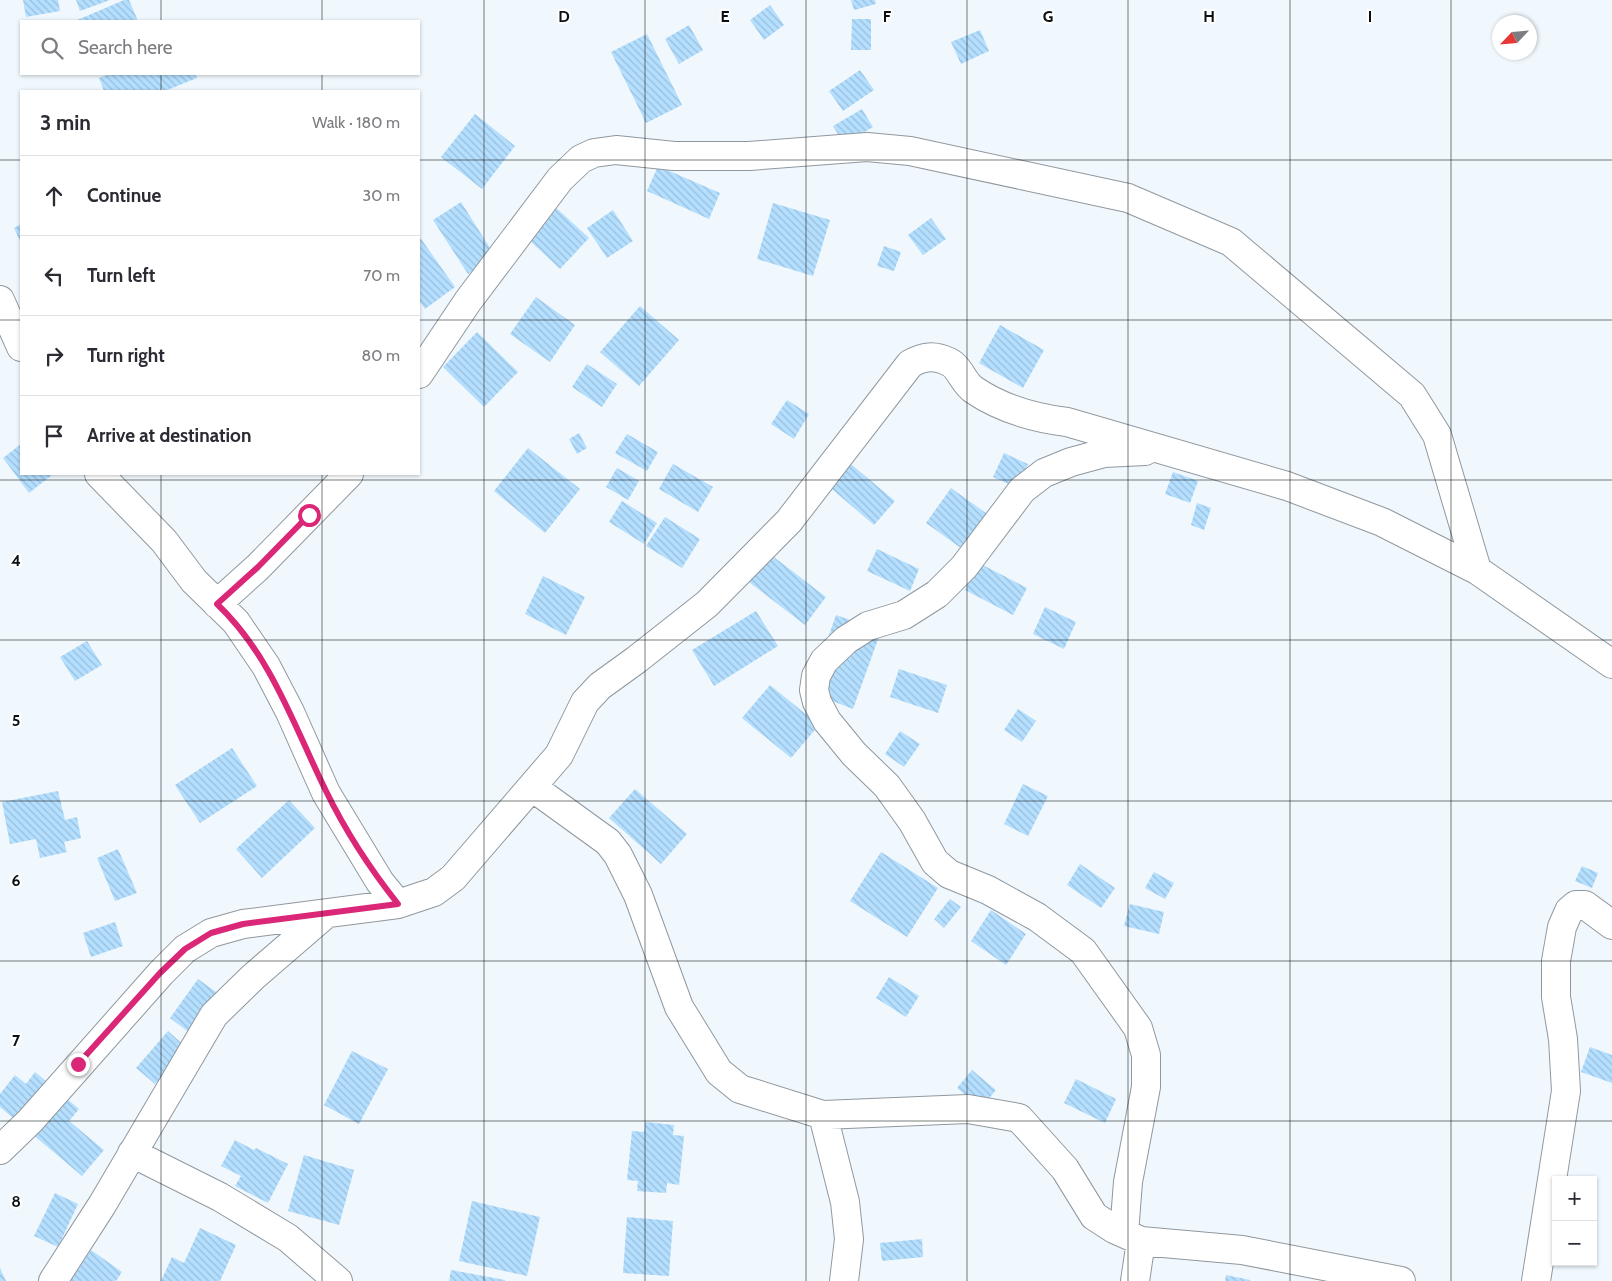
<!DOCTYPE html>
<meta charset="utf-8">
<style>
:root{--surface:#fff;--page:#f2f2f3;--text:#2b2b33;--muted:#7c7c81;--line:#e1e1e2}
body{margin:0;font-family:Cabin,sans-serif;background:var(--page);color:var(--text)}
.controls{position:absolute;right:15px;bottom:15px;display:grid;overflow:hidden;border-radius:0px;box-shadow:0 1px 4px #0004}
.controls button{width:45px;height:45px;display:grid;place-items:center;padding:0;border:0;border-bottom:1px solid var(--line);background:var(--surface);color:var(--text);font:25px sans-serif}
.compass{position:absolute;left:1492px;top:15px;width:45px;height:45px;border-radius:50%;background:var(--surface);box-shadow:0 1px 4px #0004;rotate:244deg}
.stop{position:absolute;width:15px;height:15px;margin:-11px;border:4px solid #db2777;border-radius:50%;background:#fff}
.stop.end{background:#db2777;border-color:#fff;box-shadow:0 1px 5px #0008}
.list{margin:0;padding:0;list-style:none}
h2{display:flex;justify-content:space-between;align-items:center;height:65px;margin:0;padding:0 20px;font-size:21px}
h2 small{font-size:16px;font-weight:400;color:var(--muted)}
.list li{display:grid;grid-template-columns:32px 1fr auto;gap:15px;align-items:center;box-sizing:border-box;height:80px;padding:0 20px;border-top:1px solid var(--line)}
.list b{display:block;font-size:19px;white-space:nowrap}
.list em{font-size:16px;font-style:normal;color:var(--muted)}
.icon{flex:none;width:28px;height:28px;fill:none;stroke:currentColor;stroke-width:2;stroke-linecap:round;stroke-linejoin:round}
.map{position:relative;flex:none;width:1612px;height:1281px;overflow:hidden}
.search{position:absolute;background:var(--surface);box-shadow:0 1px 4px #0004;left:20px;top:20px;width:400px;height:55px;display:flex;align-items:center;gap:12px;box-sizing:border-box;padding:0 18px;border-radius:0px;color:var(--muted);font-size:19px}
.panel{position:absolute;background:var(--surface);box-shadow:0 1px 4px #0004;left:20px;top:90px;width:400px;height:385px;border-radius:0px}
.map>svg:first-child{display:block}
</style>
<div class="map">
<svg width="1612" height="1281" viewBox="0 0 1612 1281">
<defs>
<pattern id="building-back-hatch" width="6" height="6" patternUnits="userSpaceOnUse" patternTransform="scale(1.25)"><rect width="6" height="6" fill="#b4dfff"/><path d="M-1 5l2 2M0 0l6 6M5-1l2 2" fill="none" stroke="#9abeda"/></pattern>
</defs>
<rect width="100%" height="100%" fill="#f0f8fd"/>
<path fill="url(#building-back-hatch)" d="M 23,0 L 58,0 L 60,11 L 26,17 Z
M 76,0 L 110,0 L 80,11 Z
M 124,0 L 129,0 L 138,21 L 75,21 Z
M 851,0 L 875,0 L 876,4 L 854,10 Z
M 770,5 L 784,25 L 764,40 L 750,20 Z
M 852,19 L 871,19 L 871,50 L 851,50 Z
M 689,25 L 703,50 L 679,64 L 665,39 Z
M 980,30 L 989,51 L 961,64 L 951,42 Z
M 647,34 L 682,105 L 646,123 L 611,52 Z
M 860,70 L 874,90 L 843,111 L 829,91 Z
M 110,74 L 195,74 L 197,78 L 165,91 L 104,91 L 99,78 Z
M 862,109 L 873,127 L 844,144 L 833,126 Z
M 475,114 L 515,146 L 482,189 L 441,157 Z
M 658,166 L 720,193 L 709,219 L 647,191 Z
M 461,202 L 495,256 L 468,274 L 433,220 Z
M 773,203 L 830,220 L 813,276 L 757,259 Z
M 553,205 L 589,238 L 560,269 L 525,236 Z
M 613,210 L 633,241 L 607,258 L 587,228 Z
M 931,218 L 946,239 L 923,255 L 908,235 Z
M 21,224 L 21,243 L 14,228 Z
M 419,236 L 455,287 L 425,309 L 419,300 Z
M 884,246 L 901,252 L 894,271 L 877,266 Z
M 536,297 L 575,325 L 550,362 L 510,334 Z
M 640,306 L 679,340 L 639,386 L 600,352 Z
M 1000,325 L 1044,350 L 1023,388 L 979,363 Z
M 477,332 L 518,372 L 484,407 L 443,367 Z
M 587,364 L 617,384 L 602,407 L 572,387 Z
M 787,400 L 809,414 L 794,439 L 771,424 Z
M 579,433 L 587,448 L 577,454 L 569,439 Z
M 627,434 L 658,452 L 647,471 L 615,453 Z
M 21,444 L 21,474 L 52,475 L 29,493 L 3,458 Z
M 528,448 L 580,489 L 545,533 L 494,491 Z
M 1004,453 L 1028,464 L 1017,488 L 993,477 Z
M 846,460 L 895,501 L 874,525 L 826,484 Z
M 673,464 L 713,487 L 698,512 L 659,489 Z
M 617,468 L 639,481 L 628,500 L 606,487 Z
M 1173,472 L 1198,481 L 1190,503 L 1165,494 Z
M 951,488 L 990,516 L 965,551 L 926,523 Z
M 622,501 L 657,523 L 644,544 L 609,522 Z
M 1197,503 L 1211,508 L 1204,530 L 1191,525 Z
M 665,517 L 700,539 L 682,568 L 646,546 Z
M 762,548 L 826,597 L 805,625 L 741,576 Z
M 877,549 L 919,569 L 910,591 L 867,571 Z
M 979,563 L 1027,588 L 1013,615 L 965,590 Z
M 543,576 L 585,597 L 566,635 L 525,614 Z
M 1045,607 L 1076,622 L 1064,649 L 1033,634 Z
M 756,611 L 778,646 L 714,686 L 692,650 Z
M 836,615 L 881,631 L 853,709 L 809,692 Z
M 87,641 L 102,665 L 75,681 L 60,657 Z
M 899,669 L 947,685 L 938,713 L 890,697 Z
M 770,685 L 819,725 L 791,758 L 742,718 Z
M 1018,709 L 1036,721 L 1022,742 L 1004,730 Z
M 900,731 L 920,744 L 904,767 L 885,754 Z
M 232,748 L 257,786 L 200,823 L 175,785 Z
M 1023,784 L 1048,796 L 1028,836 L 1004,824 Z
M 635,789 L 687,834 L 661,864 L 609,818 Z
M 58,791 L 65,820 L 77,817 L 81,838 L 64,842 L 67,852 L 40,858 L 36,839 L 10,844 L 2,802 Z
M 289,800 L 315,828 L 262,878 L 236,849 Z
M 118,849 L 137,893 L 115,901 L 97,858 Z
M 881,852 L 938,888 L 907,937 L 850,901 Z
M 1080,864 L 1115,888 L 1101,908 L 1067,885 Z
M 1582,866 L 1598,873 L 1592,888 L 1575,881 Z
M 1154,872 L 1174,883 L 1165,899 L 1145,888 Z
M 950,899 L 961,907 L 944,928 L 934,919 Z
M 1130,904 L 1164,912 L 1159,934 L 1124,926 Z
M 991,910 L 1026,934 L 1006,965 L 971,941 Z
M 115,922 L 123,946 L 91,957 L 83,933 Z
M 889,977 L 919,996 L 906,1017 L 876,998 Z
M 198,979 L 219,994 L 190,1033 L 170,1018 Z
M 168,1031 L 187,1048 L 155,1084 L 136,1068 Z
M 1590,1047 L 1612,1055 L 1612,1083 L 1581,1072 Z
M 352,1051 L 388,1069 L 359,1124 L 324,1105 Z
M 972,1070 L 996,1090 L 981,1108 L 957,1088 Z
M 35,1072 L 79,1109 L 69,1121 L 104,1150 L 82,1176 L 0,1107 L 0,1094 L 15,1075 L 26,1084 Z
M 1076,1079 L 1116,1099 L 1105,1123 L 1064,1103 Z
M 645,1122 L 674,1125 L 673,1135 L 684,1136 L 679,1185 L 667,1183 L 666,1193 L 637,1191 L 638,1181 L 627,1180 L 632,1131 L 644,1132 Z
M 235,1140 L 254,1150 L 256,1148 L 288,1164 L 268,1203 L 235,1186 L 241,1176 L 221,1166 Z
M 304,1155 L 354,1170 L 339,1225 L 288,1211 Z
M 55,1193 L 78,1204 L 58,1247 L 34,1236 Z
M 472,1201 L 540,1217 L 527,1276 L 459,1261 Z
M 627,1217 L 673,1221 L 669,1276 L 623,1273 Z
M 200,1228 L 236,1245 L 220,1281 L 161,1281 L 172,1257 L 184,1263 Z
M 922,1239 L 923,1257 L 882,1261 L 880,1243 Z
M 91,1250 L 122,1272 L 116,1281 L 70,1281 Z
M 0,1268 L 6,1281 L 0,1281 Z
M 451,1270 L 505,1280 L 505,1281 L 449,1281 Z
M 1226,1275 L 1250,1280 L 1250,1281 L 1225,1281 Z"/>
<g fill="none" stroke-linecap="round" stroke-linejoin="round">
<g stroke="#90989f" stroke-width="30">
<path id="minor" d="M 0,300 L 21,347
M 419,374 L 468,301 L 560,179 L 581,159 L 594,153 L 616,150 L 674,156 L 749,156 L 867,147 L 910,151 L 1128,198 L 1231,242 L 1412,395 L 1437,435 L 1477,570
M 99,474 L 164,541 L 194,581 L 236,622 L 266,666 L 290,712 L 326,793 L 380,882 L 398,904
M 217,604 L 258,567 L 349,474
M 532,787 L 608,842 L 618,855 L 638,895 L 679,1007 L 719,1072 L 740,1089 L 823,1115 L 968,1109 L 1019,1118 L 1065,1169 L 1094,1216 L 1114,1229 L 1141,1241 L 1242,1250 L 1401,1281
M 823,1115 L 845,1202 L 849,1239 L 844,1281
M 0,1150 L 30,1121 L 161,973 L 185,949 L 211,933 L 243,924 L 398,904 L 434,892 L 453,878 L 559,755 L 585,702 L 600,686 L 636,660 L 707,604 L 789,521 L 910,364 C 924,356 934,355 949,362 C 960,367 963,383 974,390 C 1002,409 1034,418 1067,422 L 1287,486 L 1382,522 L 1477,570 L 1612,664
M 132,1153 L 220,1197 L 288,1238 L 338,1281
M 1124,1233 L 1128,1182 L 1146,1087 L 1146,1055 L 1138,1028 L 1083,951 L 1037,917 L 988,890 L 949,874 L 935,862 L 912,821 L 887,786 L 854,754 L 827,721 L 817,702 L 814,690 L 816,676 L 824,661 L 846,640 L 868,626 L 904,615 L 937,594 L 964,567 L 1022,490 L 1044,473 L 1071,462 L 1104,453 L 1145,451
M 53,1281 L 102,1205 L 214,1015 L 253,977 L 326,914
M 1135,1281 L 1141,1241
M 1536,1281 L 1566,1091 L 1563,1039 L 1556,997 L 1556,961 L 1562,927 L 1569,911 L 1576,905 L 1585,905 L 1612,925"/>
</g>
<use href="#minor" stroke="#fff" stroke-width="28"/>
</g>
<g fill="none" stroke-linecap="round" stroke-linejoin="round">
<path stroke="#db2777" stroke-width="6" d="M 78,1064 L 160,973 L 185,949 L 211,933 L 243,924 L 398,904 C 371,870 345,830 326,791 C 294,726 271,655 217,604 L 258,567 L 309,515"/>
</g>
<path fill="none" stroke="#0c0f11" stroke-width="1" stroke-opacity="0.55" d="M 161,0 L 161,21M 322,0 L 322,21M 484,0 L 484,1281M 645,0 L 645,1281M 806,0 L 806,1281M 967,0 L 967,1281M 1128,0 L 1128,1281M 1290,0 L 1290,1281M 1451,0 L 1451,1281M 161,74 L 161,91M 322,74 L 322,91M 0,160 L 21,160M 419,160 L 1612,160M 0,320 L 21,320M 419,320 L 1612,320M 161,474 L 161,1281M 322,474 L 322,1281M 0,480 L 1612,480M 0,640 L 1612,640M 0,801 L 1612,801M 0,961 L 1612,961M 0,1121 L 1612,1121"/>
<g font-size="16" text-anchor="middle" font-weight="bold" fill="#0c0f11" stroke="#fff" stroke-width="4" stroke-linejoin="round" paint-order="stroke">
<text x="564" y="22">D</text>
<text x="725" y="22">E</text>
<text x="887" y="22">F</text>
<text x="1048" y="22">G</text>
<text x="1209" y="22">H</text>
<text x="1370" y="22">I</text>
<text x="16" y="566">4</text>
<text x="16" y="726">5</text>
<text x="16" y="886">6</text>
<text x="16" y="1046">7</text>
<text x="16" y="1207">8</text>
</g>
</svg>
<div class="controls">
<button>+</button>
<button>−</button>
</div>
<svg class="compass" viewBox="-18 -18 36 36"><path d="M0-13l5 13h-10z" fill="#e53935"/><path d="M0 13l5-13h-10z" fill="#7c7c81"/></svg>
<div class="stop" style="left:309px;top:515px"></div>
<div class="stop end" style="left:78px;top:1064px"></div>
<div class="search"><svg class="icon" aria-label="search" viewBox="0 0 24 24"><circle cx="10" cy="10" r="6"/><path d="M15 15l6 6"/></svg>Search here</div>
<section class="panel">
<h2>3 min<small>Walk · 180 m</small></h2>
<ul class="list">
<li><svg class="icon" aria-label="ahead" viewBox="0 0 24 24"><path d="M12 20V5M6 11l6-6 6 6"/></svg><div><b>Continue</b></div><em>30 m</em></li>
<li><svg class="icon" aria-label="left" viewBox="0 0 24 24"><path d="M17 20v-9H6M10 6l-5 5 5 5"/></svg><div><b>Turn left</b></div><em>70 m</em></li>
<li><svg class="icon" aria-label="right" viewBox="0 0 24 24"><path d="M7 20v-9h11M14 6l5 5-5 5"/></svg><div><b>Turn right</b></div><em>80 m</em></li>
<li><svg class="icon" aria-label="arrive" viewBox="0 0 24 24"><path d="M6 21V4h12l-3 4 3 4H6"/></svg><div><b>Arrive at destination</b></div></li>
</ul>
</section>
</div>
